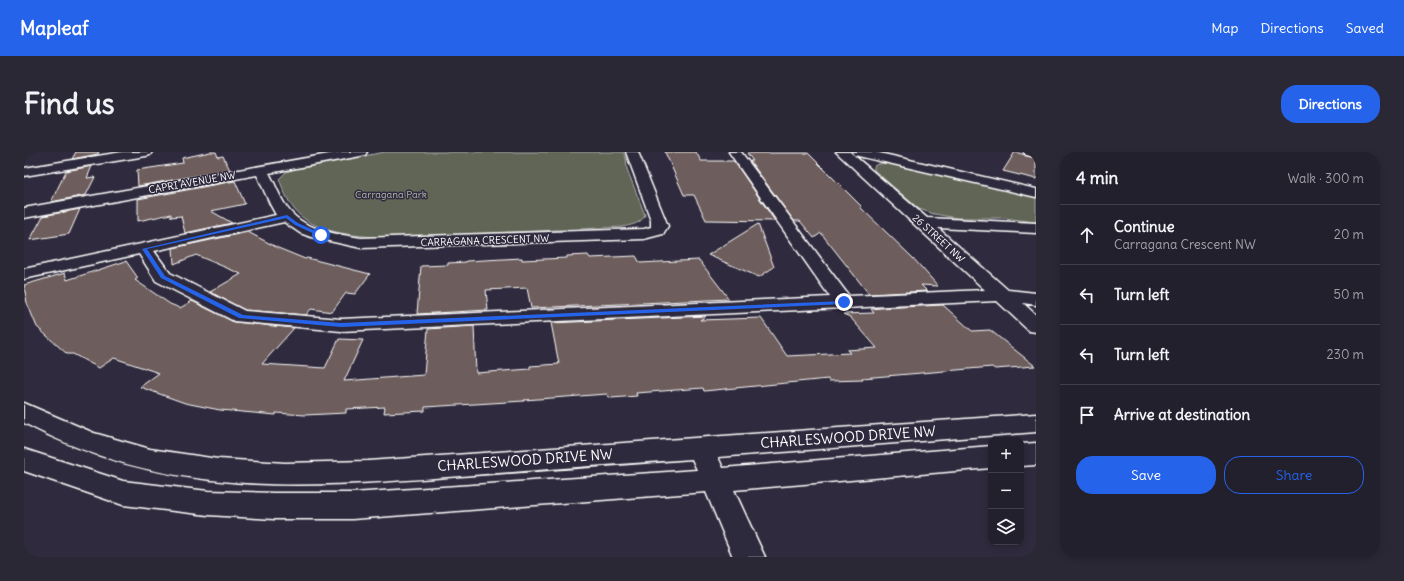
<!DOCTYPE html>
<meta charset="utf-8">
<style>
:root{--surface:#23202e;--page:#2b2836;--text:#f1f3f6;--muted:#a3a3aa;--line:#403e4a;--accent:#2563eb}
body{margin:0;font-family:Delius,sans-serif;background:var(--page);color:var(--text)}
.controls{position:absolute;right:12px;bottom:12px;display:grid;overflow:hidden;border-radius:8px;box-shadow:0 2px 6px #0003}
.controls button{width:36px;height:36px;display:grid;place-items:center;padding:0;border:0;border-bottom:1px solid var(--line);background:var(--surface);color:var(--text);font:20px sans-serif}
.stop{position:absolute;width:12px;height:12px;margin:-9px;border:3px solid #2563eb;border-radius:50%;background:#fff}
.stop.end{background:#2563eb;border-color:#fff;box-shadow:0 1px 4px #0008}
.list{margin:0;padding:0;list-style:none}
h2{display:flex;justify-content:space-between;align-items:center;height:52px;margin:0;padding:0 16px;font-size:17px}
h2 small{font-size:13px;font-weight:400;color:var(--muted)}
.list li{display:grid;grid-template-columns:26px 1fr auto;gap:12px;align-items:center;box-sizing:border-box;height:60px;padding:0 16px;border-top:1px solid var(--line)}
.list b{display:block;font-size:15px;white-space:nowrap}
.list p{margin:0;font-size:13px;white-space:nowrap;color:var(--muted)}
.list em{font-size:13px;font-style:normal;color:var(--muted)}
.actions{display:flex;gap:8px;padding:12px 16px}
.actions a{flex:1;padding:9px 0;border:1px solid var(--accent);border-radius:16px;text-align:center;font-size:14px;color:var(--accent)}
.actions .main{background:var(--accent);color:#fff}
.icon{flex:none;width:22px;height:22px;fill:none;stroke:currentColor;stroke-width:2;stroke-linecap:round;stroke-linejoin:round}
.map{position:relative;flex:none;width:1012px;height:405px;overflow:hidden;border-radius:16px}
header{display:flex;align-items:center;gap:24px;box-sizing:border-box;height:56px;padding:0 20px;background:var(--accent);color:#fff}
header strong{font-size:19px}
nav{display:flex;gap:22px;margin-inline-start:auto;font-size:14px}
.intro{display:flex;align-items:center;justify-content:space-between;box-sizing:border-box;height:96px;padding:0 24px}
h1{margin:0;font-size:28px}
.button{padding:10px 18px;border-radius:16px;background:var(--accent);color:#fff;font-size:14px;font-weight:700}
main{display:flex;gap:24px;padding:0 24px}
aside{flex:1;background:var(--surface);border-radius:16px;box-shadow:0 2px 6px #0003}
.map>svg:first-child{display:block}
</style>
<header>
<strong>Mapleaf</strong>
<nav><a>Map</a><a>Directions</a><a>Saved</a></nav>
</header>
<div class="intro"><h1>Find us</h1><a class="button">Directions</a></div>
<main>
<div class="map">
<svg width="1012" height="405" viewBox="0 0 1012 405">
<rect width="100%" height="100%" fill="#2f2a3d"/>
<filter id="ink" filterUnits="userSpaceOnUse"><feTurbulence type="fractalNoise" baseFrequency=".025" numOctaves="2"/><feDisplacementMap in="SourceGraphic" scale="8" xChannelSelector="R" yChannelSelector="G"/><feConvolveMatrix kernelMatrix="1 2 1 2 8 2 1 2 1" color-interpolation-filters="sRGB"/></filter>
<g filter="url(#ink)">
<path fill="#616557" stroke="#b0b2ab" d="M 361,0 L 599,0 L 602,6 L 603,17 L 621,63 C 617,72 607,73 598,75 L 360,86 C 330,83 290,82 270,57 C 263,48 259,37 255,27 L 262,20 L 272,17 Z
M 863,11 L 878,13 L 1012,44 L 1012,70 L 980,66 L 933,66 L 910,62 L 895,57 L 850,18 L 850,14 L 854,12 Z"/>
<path fill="#6d5d5b" stroke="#fff" d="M 52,0 L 75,0 L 74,2 L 48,7 Z
M 186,0 L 192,0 L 194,5 L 199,4 L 206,18 L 114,34 L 113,18 L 159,11 L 158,6 Z
M 641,0 L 672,0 L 677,9 L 710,9 L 751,69 L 682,68 L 670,43 L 660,43 Z
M 991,0 L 1012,6 L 1012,27 L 979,19 Z
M 723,1 L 784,1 L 838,55 L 836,55 L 889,106 L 914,134 L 897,133 L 903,139 L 845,142 L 797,81 L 790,86 L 776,69 L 770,69 L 726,9 L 729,9 Z
M 68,14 L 63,26 L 71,25 L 62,43 L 27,50 L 42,19 Z
M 211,29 L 221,52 L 187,59 L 208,71 L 161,81 L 157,64 L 147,65 L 147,62 L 114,69 L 114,47 Z
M 56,57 L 45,82 L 6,88 L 19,64 Z
M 734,72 L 750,115 L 735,125 L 684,103 Z
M 224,80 L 254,96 L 281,107 L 283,106 L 346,122 L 331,142 L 322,141 L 308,160 L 287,157 L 282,163 L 221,158 L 186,140 L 217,122 L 172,103 L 150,112 L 149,96 Z
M 564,103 L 566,106 L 612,104 L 616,111 L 675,108 L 705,147 L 507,156 L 503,136 L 462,138 L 464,158 L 393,162 L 397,114 L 424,113 L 424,111 L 442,110 L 442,109 L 498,106 L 498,108 L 543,106 L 543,104 Z
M 102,109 L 114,126 L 111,128 L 146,152 L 156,156 L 168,149 L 210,170 L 270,176 L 238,212 L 301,216 L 315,187 L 339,188 L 320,229 L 400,223 L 404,177 L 450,174 L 452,221 L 506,217 L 506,214 L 535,212 L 527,171 L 682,164 L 676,168 L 737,166 L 763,204 L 826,201 L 823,198 L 853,196 L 826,165 L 819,162 L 850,161 L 847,157 L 857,156 L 919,153 L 948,179 L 966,178 L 1011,214 L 971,217 L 968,215 L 838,226 L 839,228 L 805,229 L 804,227 L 680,239 L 679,236 L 612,241 L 613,244 L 587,246 L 584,244 L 583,242 L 500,248 L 500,249 L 401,255 L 401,259 L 360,261 L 361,255 L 322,257 L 322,261 L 281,263 L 252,261 L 252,263 L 196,258 L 161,251 L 116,235 L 135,221 L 90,206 L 75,216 L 49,202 L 43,202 L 13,175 L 3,151 L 0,133 L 41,121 L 43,128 Z"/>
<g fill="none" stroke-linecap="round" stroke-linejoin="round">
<g stroke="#fff" stroke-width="3">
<path id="minor" d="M 98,0 L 128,0 L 126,3 L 122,4 L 0,24 L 0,16 Z
M 316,0 L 343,0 L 341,3 L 337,4 L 245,21 C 251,31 255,44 262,54 C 277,78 312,82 337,86 L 620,77 L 627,75 L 627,68 L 602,0 L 614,0 L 644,74 L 639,82 L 620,87 L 337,96 L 287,85 L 276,81 L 260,70 L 130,99 L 146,121 L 221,159 L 317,167 L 806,145 L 705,0 L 717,0 L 825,144 L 961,138 L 812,0 L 826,0 L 903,66 L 1012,71 L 1012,81 L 914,76 L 984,138 L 1012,141 L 1012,153 L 999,151 L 1012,163 L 1012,180 L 1005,179 L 973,149 L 317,179 L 210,169 L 132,129 L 115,102 L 0,127 L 0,117 L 252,63 L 246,52 L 233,23 L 0,66 L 0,56 Z
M 828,0 L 851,0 L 1012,37 L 1012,45 L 834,4 L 830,3 Z
M 1000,0 L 1012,0 L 1012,5 L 1002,3 Z
M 0,251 L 70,281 L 126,297 L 194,307 L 261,311 L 344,309 L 1012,262 L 1012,280 L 694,305 L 699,316 L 967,294 L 967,316 L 710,338 L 741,405 L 709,405 L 682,340 L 328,367 L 250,367 L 184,363 L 99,353 L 0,319 L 0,297 L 99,329 L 184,339 L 250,341 L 328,341 L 673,318 L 668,307 C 591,312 514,318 437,324 C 282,336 142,347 0,271 Z
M 1012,291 L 1012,313 L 997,314 L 997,292 Z"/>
</g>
<use href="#minor" fill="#2f2a3d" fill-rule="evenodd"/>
</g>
</g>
<path fill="#2563eb" d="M 263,63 L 274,71 L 300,83 L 295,84 L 271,73 L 262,66 L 123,97 L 141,124 L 219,163 L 317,171 L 820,149 L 822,150 L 820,152 L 317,175 L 215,166 L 137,126 L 118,97 Z"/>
<g text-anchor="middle" stroke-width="3" stroke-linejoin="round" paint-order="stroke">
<g font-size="10" fill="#fff" stroke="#2f2a3d">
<text transform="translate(168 30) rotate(-10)" y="4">CAPRI AVENUE NW</text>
<text transform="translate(915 86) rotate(42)" y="4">26 STREET NW</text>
<text transform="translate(461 88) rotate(-2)" y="4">CARRAGANA CRESCENT NW</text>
</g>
<g font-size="10" fill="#b8bab3" stroke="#2f2a3d">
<text x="367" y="46">Carragana Park</text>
</g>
<g font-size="14" fill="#fff" stroke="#2f2a3d">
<text transform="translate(824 285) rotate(-4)" y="5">CHARLESWOOD DRIVE NW</text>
<text transform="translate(501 308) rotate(-4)" y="5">CHARLESWOOD DRIVE NW</text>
</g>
</g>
</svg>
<div class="controls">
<button>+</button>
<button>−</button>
<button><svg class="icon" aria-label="layers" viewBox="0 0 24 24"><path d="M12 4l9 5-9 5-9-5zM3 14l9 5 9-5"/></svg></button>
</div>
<div class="stop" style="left:297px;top:83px"></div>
<div class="stop end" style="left:820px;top:150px"></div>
</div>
<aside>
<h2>4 min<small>Walk · 300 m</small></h2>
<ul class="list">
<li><svg class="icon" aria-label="ahead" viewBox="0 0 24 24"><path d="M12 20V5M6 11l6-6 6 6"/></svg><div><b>Continue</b><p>Carragana Crescent NW</p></div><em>20 m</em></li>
<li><svg class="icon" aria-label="left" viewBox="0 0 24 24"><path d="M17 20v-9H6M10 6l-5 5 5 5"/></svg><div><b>Turn left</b></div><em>50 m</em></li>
<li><svg class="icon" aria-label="left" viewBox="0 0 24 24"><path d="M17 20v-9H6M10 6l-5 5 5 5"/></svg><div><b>Turn left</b></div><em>230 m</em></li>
<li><svg class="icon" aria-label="arrive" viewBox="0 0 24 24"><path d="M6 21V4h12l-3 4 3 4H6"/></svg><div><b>Arrive at destination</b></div></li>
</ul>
<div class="actions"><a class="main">Save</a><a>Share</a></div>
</aside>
</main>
